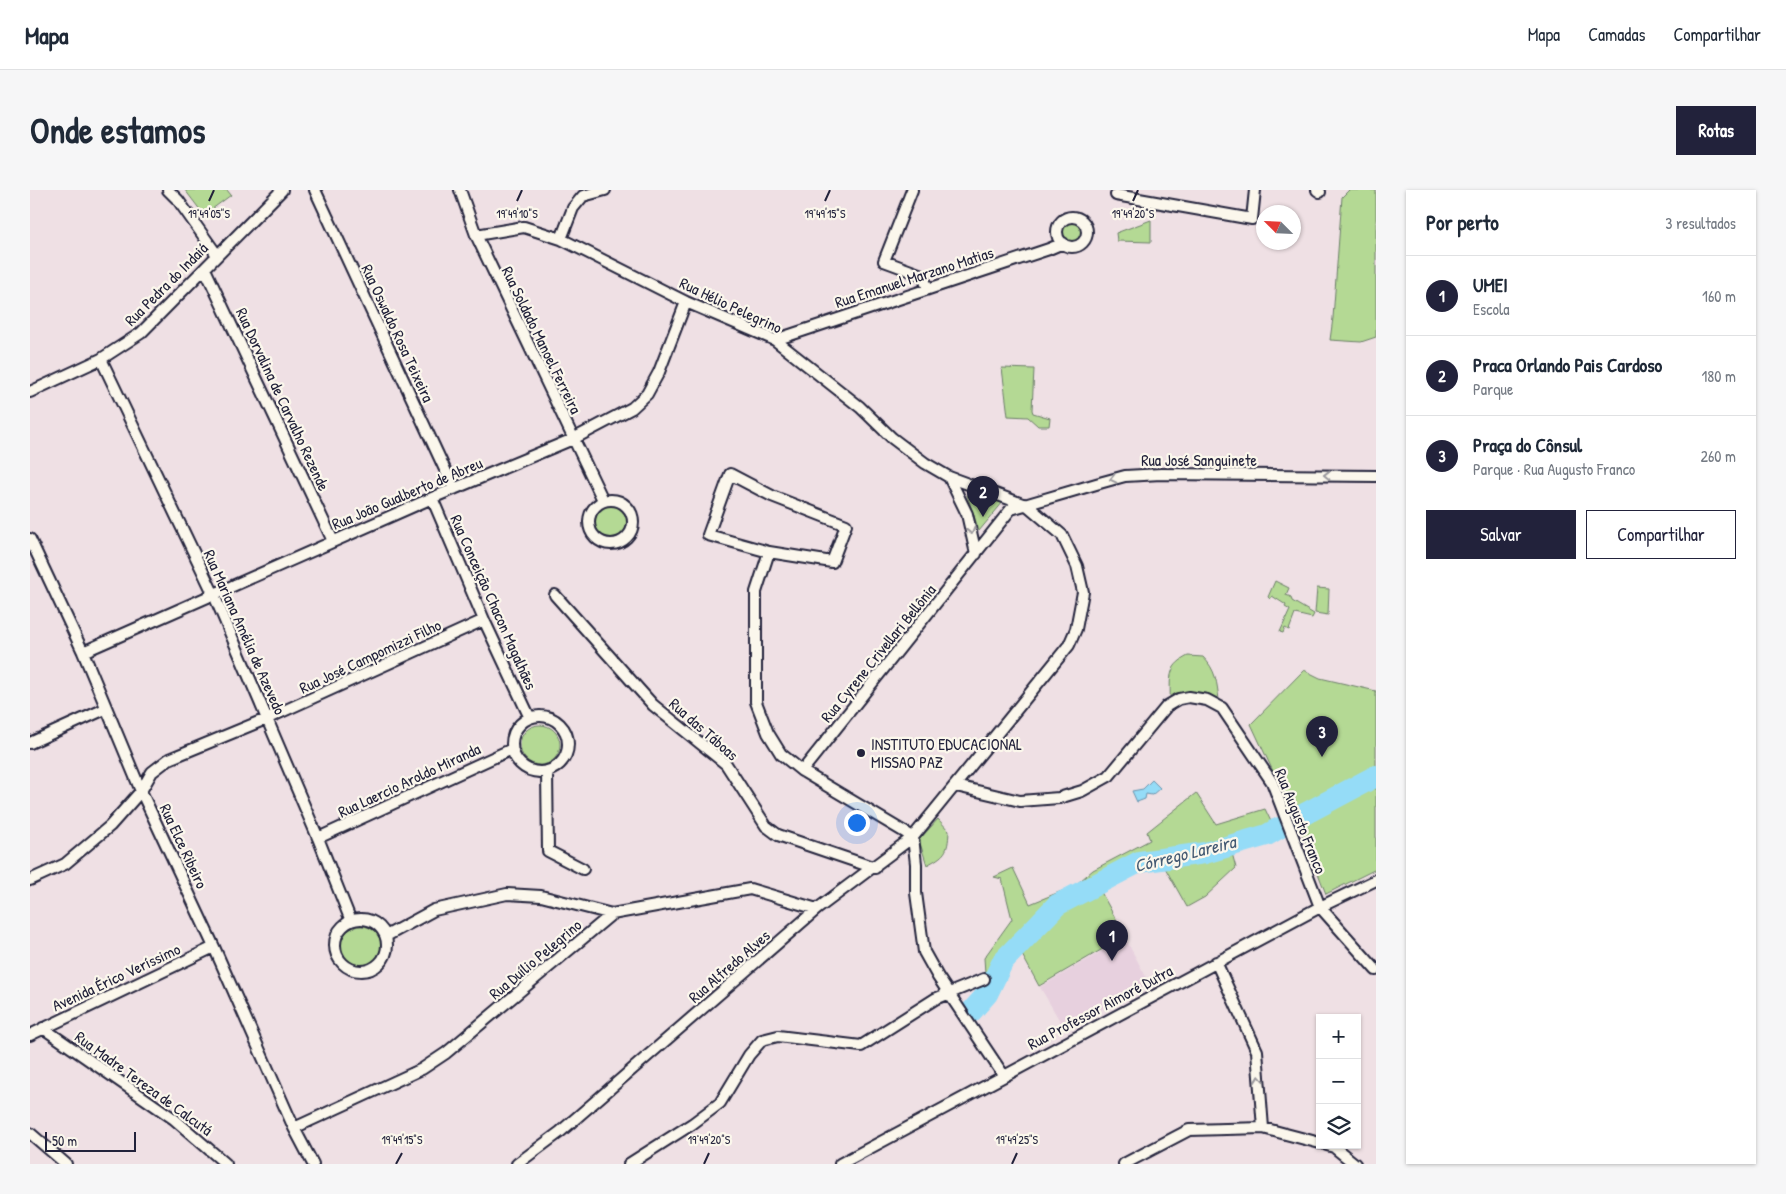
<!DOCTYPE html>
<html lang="pt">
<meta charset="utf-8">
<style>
:root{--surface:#fff;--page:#f6f6f7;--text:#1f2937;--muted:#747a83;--line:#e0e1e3;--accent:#22223b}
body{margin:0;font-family:"Patrick Hand",sans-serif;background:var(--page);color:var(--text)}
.controls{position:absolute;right:15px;bottom:15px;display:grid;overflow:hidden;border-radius:0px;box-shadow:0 1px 4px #0004}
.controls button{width:45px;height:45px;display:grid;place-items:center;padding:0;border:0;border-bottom:1px solid var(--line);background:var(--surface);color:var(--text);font:25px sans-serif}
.compass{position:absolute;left:1226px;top:15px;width:45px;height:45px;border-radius:50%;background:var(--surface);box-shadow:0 1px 4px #0004;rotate:294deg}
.scale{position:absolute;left:15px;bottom:12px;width:91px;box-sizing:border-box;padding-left:5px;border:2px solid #22223b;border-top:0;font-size:14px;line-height:18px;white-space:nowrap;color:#22223b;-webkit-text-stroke:4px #fbf7ec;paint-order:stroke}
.you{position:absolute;left:826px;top:632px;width:18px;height:18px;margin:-12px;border:4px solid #fff;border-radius:50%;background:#1a73e8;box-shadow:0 0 0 8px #1a73e833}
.badge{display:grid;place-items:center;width:32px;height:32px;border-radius:50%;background:var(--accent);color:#fff;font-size:16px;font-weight:700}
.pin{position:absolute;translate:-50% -41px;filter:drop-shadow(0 1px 2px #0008)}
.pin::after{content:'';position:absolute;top:26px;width:18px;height:15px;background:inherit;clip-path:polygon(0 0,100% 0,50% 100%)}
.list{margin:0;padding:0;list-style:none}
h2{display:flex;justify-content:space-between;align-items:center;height:65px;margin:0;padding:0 20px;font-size:21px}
h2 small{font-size:16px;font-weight:400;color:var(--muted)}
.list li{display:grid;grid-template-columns:32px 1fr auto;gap:15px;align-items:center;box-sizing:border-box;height:80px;padding:0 20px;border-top:1px solid var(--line)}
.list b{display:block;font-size:19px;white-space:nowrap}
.list p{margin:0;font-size:16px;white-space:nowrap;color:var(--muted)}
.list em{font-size:16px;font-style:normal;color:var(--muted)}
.actions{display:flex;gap:10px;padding:15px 20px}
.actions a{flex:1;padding:11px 0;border:1px solid var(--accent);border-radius:0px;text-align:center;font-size:18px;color:var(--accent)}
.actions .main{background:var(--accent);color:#fff}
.icon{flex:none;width:28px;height:28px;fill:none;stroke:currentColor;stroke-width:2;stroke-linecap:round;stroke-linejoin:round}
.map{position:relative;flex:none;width:1346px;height:974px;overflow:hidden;border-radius:0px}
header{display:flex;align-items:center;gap:30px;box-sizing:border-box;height:70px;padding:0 25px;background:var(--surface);border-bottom:1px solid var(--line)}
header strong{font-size:24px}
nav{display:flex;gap:28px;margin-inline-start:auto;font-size:18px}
.intro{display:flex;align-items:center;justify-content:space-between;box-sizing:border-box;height:120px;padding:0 30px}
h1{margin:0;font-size:35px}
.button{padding:12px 22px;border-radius:0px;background:var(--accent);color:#fff;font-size:18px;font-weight:700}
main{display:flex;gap:30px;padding:0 30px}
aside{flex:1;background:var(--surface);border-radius:0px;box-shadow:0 1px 4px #0004}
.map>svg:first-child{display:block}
</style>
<header>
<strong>Mapa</strong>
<nav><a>Mapa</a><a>Camadas</a><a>Compartilhar</a></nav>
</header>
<div class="intro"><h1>Onde estamos</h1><a class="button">Rotas</a></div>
<main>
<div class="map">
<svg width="1346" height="974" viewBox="0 0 1346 974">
<rect width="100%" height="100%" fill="#efe0e4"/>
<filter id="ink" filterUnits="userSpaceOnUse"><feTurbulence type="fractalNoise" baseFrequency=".02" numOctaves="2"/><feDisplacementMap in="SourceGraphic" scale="10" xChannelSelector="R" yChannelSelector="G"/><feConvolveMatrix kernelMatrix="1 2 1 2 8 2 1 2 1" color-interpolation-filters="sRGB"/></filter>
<g filter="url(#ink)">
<path fill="#e7d0de" d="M 1095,748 L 1120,794 L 1034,838 L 1010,797 Z"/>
<path fill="#b4d994" stroke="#6b7e68" d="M 155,0 L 197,0 L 201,5 L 174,25 Z
M 1319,0 L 1346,0 L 1346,147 L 1331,152 L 1300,150 L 1303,128 L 1312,7 Z
M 1121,30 L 1121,52 L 1087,51 L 1086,43 Z
M1032 42a11 11 0 1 1 22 0a11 11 0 1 1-22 0Z
M 972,178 L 1004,179 L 1002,220 L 1003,223 L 1020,228 L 1019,236 L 1008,236 L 998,227 L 978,226 Z
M 937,305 L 973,312 L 949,341 Z
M563 332a18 18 0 1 1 36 0a18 18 0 1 1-36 0Z
M 1245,391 L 1259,398 L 1256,405 L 1261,407 L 1262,411 L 1284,424 L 1282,428 L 1265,424 L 1259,440 L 1255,438 L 1253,443 L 1250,442 L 1260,420 L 1255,417 L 1256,415 L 1242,406 L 1240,409 L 1238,407 Z
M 1287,398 L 1299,399 L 1298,425 L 1285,423 Z
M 1158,466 L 1173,467 C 1186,480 1187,493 1189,510 L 1162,502 L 1140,511 C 1141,489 1136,477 1158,466 Z
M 1274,480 L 1290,488 L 1346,501 L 1346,679 L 1296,704 L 1275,650 L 1221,534 Z
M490 555a20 20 0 1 1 40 0a20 20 0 1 1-40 0Z
M 1166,603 L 1186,634 L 1235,619 L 1246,642 L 1202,663 L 1206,678 L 1175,707 L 1157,717 L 1129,667 L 1071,696 L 1071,702 L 1095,746 L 1009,796 L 990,761 L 971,789 L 956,798 L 954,768 L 982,729 L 972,689 L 964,687 L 983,678 L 1000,714 L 1044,696 L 1063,680 L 1120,650 L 1117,642 Z
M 908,629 L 919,641 C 918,663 915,665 897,675 L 889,650 Z
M311 756a20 20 0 1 1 40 0a20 20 0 1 1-40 0Z"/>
<path fill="#95dcf7" stroke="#6792ac" d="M 1122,590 L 1130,598 L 1122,605 L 1116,604 L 1115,609 L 1107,612 L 1102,601 L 1113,599 Z"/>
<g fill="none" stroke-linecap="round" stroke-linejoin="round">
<path stroke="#95dcf7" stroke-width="22" d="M 1267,628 L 1346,586
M 941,822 L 957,804 L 973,771 L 1027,715 L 1109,672 L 1175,663 L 1237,645 L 1249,638"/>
<g stroke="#22223b" stroke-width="14">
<path id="minor" d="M 138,0 L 148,10 L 187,65
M 285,0 L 424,299
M 430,0 L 446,45 L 573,310
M 882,0 L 854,71 L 892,85 L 898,98
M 1287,0 L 1290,2
M 1086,5 L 1222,29 L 1225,0
M1027 42a15 15 0 1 1 30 0a15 15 0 1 1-30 0Z
M 446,45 L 494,37 L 531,49 L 656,112 L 745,150 L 830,217 L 862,248 L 895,273 L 919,287 L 998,316 L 1032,345 L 1047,376 L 1053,402 L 1046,439 L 1039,455 L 883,647 L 787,719 L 530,942 L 487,974
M 531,49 L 543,18 L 553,6 L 575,0
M 175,79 L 303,351
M 745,150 L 1019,59 L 1033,53
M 71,169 L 184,405 L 288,648 L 321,731
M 0,202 L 71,169 L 111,143 L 252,0
M 700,284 L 742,306 L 816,335 L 802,372 L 739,362 L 678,345 Z
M 919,287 L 937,324 L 946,364
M 402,308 L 454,430 L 500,528
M559 332a22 22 0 1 1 44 0a22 22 0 1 1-44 0Z
M 0,349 L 53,462 L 111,601 L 184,757 L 264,938 L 283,974
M 739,362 L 726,402 L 726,512 L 738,543 L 751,564 L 772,581 L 883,647 L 886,674 L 886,703 L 894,762 L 908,787 L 974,886
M 525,405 L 623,515 L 696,574 L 736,636 L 748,645 L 845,678
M 53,462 L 402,308 L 543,249 L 602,218 L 617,204 L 629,182 L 656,112
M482 554a28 28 0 1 1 56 0a28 28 0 1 1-56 0Z
M 0,553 L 75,519
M 772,581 L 981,319 L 1073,292 L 1095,286 L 1131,284 L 1346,286
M 517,582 L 518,661 L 553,679
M 926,596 L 990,611 L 1029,608 L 1052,601 L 1079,586 L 1137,516 L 1149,509 L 1159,507 L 1177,510 L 1192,518 L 1242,592 L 1290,717 L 1346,780
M 288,648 L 482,559
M 0,690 L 35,674 L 80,636 L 111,601 L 122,582 L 139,569 L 236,529 L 454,430
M305 755a26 26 0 1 1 52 0a26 26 0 1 1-52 0Z
M 356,746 L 404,720 L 477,704 L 511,706 L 582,724
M 1186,772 L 1227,861 L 1233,938
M 13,838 L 144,929 L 196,974
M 0,845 L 184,757
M 264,938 L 392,879 L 416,863 L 582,724 L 720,699 L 787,719
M 0,943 L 36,974
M 1297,955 L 1304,957 L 1325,974
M 599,974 L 662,934 L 690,913 L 719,865 L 732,850 L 748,846 L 831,856 L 905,809 L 954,789
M 810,974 L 1290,717 L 1346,690
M 1094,974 L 1159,940 L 1233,938 L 1290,953"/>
</g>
<use href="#minor" stroke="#fbf7ec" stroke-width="10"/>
</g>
<defs><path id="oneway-chevron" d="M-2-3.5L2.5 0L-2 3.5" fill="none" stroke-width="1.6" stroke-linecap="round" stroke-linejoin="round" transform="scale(1.25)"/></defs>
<g stroke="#99979c">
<use href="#oneway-chevron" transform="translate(1297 285) rotate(-179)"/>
<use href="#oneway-chevron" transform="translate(1083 289) rotate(167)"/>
<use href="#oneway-chevron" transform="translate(941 341) rotate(76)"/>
<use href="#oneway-chevron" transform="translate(1229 889) rotate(-95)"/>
</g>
</g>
<path fill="none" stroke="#22223b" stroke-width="2" d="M 179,11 L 184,0M 487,11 L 492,0M 795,11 L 800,0M 1103,11 L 1108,0M 366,974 L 372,963M 674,974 L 679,963M 982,974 L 987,963"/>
<circle fill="#22223b" stroke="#fbf7ec" stroke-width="2" cx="831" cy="563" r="5"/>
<g text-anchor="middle" stroke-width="4.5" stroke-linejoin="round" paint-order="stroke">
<g font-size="16" fill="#22223b" stroke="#fbf7ec">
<text transform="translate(884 87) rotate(-18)" y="6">Rua Emanuel Marzano Matias</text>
<text transform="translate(136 94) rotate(-45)" y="6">Rua Pedra do Indaiá</text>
<text transform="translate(701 115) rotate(25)" y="6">Rua Hélio Pelegrino</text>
<text transform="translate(368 143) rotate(65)" y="6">Rua Oswaldo Rosa Teixeira</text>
<text transform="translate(512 150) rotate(64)" y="6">Rua Soldado Manoel Ferreira</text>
<text transform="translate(253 209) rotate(65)" y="6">Rua Dorvalina de Carvalho Rezende</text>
<text x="1169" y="276">Rua José Sanguinete</text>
<text transform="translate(377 303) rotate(-23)" y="6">Rua João Gualberto de Abreu</text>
<text transform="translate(464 412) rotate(66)" y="6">Rua Conceição Chacon Magalhães</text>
<text transform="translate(215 442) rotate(66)" y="6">Rua Mariana Amélia de Azevedo</text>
<text transform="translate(848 463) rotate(-51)" y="6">Rua Cyrene Crivellari Bellônia</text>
<text transform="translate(340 466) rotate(-25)" y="6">Rua José Campomizzi Filho</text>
<text transform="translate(674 539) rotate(41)" y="6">Rua das Táboas</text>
<text transform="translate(379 590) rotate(-25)" y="6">Rua Laercio Aroldo Miranda</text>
<text transform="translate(1271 631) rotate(68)" y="6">Rua Augusto Franco</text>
<text transform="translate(154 656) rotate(65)" y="6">Rua Elce Ribeiro</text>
<text transform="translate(505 769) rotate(-40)" y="6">Rua Duílio Pelegrino</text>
<text transform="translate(699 776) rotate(-41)" y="6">Rua Alfredo Alves</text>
<text transform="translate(86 787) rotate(-25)" y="6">Avenida Érico Veríssimo</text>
<text transform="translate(1070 817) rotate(-28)" y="6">Rua Professor Aimoré Dutra</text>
<text transform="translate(114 893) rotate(36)" y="6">Rua Madre Tereza de Calcutá</text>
</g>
<g font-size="16" fill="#22223b" stroke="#fbf7ec" text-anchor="start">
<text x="841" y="560">INSTITUTO EDUCACIONAL<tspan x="841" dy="18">MISSAO PAZ</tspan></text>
</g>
<g font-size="18" font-style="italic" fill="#445a73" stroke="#fbf7ec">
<text transform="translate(1155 664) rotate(-14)" y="6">Córrego Lareira</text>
</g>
</g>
<g font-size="12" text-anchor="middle" fill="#22223b" stroke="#fbf7ec" stroke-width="4.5" stroke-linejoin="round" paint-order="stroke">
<text x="487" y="28">19°49'10"S</text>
<text x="795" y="28">19°49'15"S</text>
<text x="1103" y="28">19°49'20"S</text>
<text x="179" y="28">19°49'05"S</text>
<text x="372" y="954">19°49'15"S</text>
<text x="679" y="954">19°49'20"S</text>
<text x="987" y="954">19°49'25"S</text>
</g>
</svg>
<div class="controls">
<button>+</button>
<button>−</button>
<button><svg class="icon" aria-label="layers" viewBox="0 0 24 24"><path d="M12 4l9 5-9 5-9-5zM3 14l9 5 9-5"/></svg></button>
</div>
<svg class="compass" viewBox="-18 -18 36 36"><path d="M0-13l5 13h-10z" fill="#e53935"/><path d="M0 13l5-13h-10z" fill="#747a83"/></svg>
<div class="scale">50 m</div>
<div class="you"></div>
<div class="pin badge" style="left:1082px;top:771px">1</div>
<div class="pin badge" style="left:953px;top:327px">2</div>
<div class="pin badge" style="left:1292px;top:567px">3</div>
</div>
<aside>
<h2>Por perto<small>3 resultados</small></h2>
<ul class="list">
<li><span class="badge">1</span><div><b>UMEI</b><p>Escola</p></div><em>160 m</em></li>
<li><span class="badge">2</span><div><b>Praca Orlando Pais Cardoso</b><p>Parque</p></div><em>180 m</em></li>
<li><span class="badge">3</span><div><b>Praça do Cônsul</b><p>Parque · Rua Augusto Franco</p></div><em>260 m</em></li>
</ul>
<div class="actions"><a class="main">Salvar</a><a>Compartilhar</a></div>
</aside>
</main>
